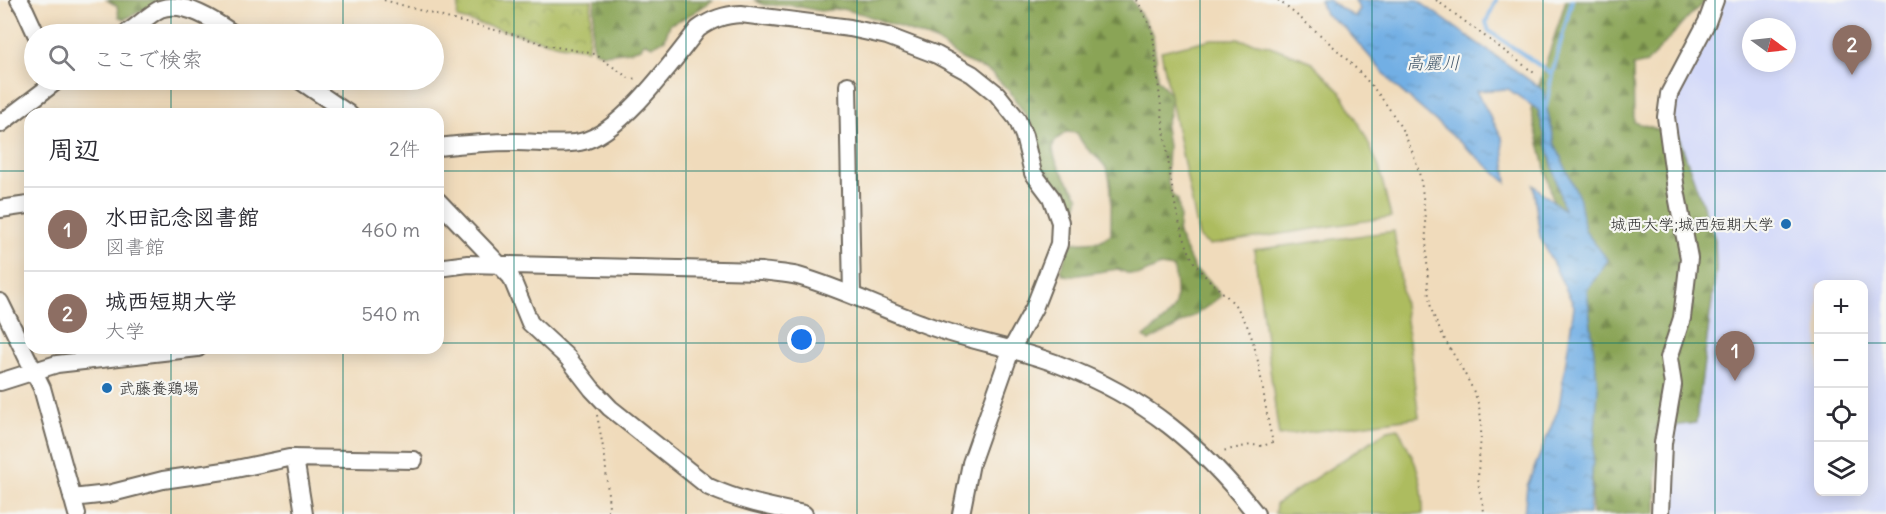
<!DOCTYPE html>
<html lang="ja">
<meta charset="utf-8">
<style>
:root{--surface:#fff;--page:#f7f7f7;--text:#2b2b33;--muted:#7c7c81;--line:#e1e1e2;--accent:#111827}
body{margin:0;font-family:Delius,"Klee One",sans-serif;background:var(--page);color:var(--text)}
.controls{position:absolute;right:18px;bottom:18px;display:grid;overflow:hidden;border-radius:12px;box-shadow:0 3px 15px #0003}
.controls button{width:54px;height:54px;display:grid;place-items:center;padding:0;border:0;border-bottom:2px solid var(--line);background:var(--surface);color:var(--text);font:30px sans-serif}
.compass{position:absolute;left:1742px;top:18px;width:54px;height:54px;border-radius:50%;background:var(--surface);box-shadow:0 3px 15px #0003;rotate:105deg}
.you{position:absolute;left:802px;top:340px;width:21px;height:21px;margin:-15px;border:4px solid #fff;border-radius:50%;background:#1a73e8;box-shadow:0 0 0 9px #1a73e833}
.badge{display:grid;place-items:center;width:39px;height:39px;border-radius:50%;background:var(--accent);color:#fff;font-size:20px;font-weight:700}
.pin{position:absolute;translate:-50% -50px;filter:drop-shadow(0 2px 3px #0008)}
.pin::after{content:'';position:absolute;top:32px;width:21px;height:18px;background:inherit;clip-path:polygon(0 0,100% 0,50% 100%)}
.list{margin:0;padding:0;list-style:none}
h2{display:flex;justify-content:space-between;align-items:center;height:78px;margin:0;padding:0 24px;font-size:26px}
h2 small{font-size:20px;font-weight:400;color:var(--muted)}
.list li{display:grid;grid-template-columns:39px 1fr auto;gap:18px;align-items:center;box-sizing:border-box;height:84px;padding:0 24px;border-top:2px solid var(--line)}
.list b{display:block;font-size:22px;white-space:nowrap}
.list p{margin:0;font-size:20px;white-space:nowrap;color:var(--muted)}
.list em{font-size:20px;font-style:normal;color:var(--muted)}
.icon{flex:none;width:33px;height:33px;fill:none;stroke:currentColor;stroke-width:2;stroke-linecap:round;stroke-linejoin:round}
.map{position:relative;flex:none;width:1886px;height:514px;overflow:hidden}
.search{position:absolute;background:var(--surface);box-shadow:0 3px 15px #0003;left:24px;top:24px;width:420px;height:66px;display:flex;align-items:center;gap:15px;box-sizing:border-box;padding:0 21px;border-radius:33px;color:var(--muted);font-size:22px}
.panel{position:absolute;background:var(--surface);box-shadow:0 3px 15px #0003;left:24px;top:108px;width:420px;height:246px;border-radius:18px}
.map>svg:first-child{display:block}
</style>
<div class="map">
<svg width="1886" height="514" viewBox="0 0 1886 514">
<defs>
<pattern id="forest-firs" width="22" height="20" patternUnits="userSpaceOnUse" patternTransform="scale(1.5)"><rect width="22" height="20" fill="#8aa456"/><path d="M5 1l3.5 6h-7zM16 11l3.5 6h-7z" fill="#718647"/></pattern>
<pattern id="park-crowns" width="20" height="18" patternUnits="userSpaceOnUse" patternTransform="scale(1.5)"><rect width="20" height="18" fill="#adbc5f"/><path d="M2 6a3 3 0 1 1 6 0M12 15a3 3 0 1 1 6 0" fill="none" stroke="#8d994f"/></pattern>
<pattern id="water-ripples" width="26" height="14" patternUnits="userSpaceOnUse" patternTransform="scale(1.5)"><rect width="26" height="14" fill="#72afe4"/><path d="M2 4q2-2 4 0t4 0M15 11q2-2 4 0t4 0" fill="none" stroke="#5e8fb9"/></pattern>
</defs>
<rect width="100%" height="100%" fill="#f6f6f2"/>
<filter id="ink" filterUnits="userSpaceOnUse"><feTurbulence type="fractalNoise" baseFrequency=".0167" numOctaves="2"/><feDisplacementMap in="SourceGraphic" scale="12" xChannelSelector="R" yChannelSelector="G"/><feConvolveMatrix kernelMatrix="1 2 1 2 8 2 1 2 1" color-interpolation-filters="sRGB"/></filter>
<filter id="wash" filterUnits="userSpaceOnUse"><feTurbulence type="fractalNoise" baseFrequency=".008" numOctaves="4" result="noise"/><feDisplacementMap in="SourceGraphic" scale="24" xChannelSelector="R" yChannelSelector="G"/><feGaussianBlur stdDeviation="1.35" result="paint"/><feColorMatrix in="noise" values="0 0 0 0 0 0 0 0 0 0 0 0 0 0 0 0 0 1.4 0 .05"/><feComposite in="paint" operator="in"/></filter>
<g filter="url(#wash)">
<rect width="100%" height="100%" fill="#f0dbbb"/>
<path fill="#d3d9f9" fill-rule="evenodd" d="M 1721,0 L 1886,0 L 1886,514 L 1664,514 L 1680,190 L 1672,96 L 1720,19 ZM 1751,27 L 1787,27 L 1787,63 L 1751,63 ZM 1818,284 L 1864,284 L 1864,492 L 1818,492 Z"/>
<path fill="url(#forest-firs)" stroke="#5a6840" stroke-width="1.5" d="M 107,0 L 164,0 L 125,19 L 119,17 L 117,6 Z
M 595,0 L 713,0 C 700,9 685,19 670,24 L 665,39 L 652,46 L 644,42 L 641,48 L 630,51 L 604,54 L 594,51 L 592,37 Z
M 755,0 L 1132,0 L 1152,33 L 1156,58 L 1157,78 L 1171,95 L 1169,114 L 1165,127 L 1168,146 L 1167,167 L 1168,183 L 1172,195 L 1178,200 L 1180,217 L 1178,234 L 1195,270 L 1208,279 L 1221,296 C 1206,308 1191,318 1174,328 C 1166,333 1158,335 1149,341 L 1144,337 C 1177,310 1179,312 1174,268 L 1160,266 L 1140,275 L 1129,274 L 1118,269 L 1072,276 L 1063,275 L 1060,270 L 1071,243 L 1100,241 L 1111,234 C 1110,217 1115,178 1104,165 C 1093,151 1086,153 1077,133 L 1066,132 C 1063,135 1058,138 1055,141 C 1046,156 1071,185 1079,197 L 1075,212 L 1075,231 L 1067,233 L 1060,199 L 1053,185 L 1038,168 L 1031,123 L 1010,92 L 990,72 L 962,59 L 936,41 L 863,14 L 842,9 L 820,11 L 791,5 L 764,5 Z
M 1566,0 L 1708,0 L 1693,12 L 1647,63 L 1633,66 L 1634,122 L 1678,135 L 1715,239 L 1716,270 L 1696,423 L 1657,428 L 1656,514 L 1592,514 L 1591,389 L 1559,225 L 1531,110 Z"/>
<path fill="url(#park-crowns)" stroke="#6c7445" stroke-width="1.5" d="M 459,0 L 592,0 L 588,49 L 559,45 L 457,18 Z"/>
<path fill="#adbc5f" stroke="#6c7445" stroke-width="1.5" d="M 1212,39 L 1237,39 L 1267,45 L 1310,61 L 1341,92 L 1363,131 L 1379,167 L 1391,217 L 1209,245 L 1199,237 L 1161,51 Z
M 1394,231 L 1419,417 L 1279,436 L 1254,250 Z
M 1398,428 C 1415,460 1424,477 1423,514 L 1275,514 L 1276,504 L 1388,430 Z"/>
<path fill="url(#water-ripples)" stroke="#4e6d88" stroke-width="1.5" d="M 1320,0 L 1328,0 L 1355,17 L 1360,9 L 1354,0 L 1417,0 L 1543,90 L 1555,144 L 1580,200 L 1585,231 L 1608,260 L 1587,290 L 1598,388 L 1589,514 L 1524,514 L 1527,486 L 1559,407 L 1574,306 L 1540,237 L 1533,185 L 1564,210 L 1538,110 L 1508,89 L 1476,91 L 1502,137 L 1507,183 L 1394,85 L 1345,28 L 1325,14 Z"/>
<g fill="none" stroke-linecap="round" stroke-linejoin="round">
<path stroke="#72afe4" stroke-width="4" d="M 1496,0 L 1486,22 L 1489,31 L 1552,74
M 1546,107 L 1552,74 L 1572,0"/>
</g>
</g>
<g filter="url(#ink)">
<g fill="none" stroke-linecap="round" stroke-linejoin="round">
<g stroke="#70695d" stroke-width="20">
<path id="minor" d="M 19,0 L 25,10 L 36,34
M 125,34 C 137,27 148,15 160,9 C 184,0 215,21 234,34
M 299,80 L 349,114
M 848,85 L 852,295
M 0,124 L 58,80
M 438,147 C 464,144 490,142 516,142 C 537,142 559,146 580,142 C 620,135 673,61 698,29 C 712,19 724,15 741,14 L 850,28 L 887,36 L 937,55 L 972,74 L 997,94 L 1017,119 L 1024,136 L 1033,173 L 1051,197 L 1060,222 L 1059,244 L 1034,308 L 1011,350 L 971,463 L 961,514
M 438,201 L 511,277 L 530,323 L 568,358 L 592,389 L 610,408 L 709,487 C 739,501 771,507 804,514
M 0,209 L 28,205
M 438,268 L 468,264 L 762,271 C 774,273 787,273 798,276 C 840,288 880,308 921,323 C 966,341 1015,347 1060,365 C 1144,397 1201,444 1256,514
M 0,302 L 42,388 L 77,514
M 0,382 L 57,364 L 198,348
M 295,458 L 304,514
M 72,498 L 108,494 L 163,480 L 231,470 L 289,458 L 414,460
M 1660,514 L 1663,443 L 1673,385 L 1669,358 L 1682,318 L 1689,258 L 1676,190 L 1666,117 L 1669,94 L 1707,22 L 1715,0"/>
</g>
<path stroke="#70695d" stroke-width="2" stroke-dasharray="1.5 4.5" stroke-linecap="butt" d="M 384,0 L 457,21 L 516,35 L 546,45 L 595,54 L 630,79 L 638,78
M 1136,0 L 1151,28 L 1153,35 C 1157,73 1161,111 1167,149 C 1171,186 1176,221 1191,256 C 1202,281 1228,291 1241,314 C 1262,348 1262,403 1273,442 L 1263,446 L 1251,445 L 1222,451
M 1278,0 C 1338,48 1410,107 1422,188 C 1425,212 1426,237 1427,261 C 1428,277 1427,295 1432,311 C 1442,341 1464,367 1476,397 C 1488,429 1475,456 1479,487 C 1480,496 1484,505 1484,514
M 1436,0 L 1537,75
M 597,415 L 605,458 L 609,507 L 607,514"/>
<use href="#minor" stroke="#fff" stroke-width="16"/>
</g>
</g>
<path fill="none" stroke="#0f766e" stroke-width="1.5" stroke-opacity="0.55" d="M 171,0 L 171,34M 343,0 L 343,34M 514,0 L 514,514M 686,0 L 686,514M 857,0 L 857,514M 1029,0 L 1029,514M 1200,0 L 1200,514M 1372,0 L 1372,514M 1543,0 L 1543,514M 1715,0 L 1715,514M 171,80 L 171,114M 343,80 L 343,114M 0,171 L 30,171M 438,171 L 1886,171M 0,343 L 30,343M 438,343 L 1818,343M 1864,343 L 1886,343M 171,348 L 171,514M 343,348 L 343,514"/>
<g fill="#1f6fb2" stroke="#f6f6f2" stroke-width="2">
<circle cx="1786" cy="224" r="6"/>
<circle cx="107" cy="388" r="6"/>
</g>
<g text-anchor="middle" stroke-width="4.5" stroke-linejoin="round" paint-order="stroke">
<g font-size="16" fill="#2b2b2b" stroke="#f6f6f2" text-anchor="end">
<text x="1774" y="230">城西大学;城西短期大学</text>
<text x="119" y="394" text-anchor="start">武藤養鶏場</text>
</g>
<g font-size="18" font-style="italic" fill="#44596c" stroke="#f6f6f2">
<text x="1433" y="69">高麗川</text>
</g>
</g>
</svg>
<div class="controls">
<button>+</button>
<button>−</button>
<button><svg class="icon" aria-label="locate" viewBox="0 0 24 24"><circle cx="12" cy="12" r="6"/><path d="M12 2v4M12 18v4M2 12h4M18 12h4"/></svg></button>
<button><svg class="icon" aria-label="layers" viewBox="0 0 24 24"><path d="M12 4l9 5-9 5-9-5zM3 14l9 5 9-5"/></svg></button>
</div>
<svg class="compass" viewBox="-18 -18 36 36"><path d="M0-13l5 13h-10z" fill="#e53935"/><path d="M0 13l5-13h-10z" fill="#7c7c81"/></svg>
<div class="you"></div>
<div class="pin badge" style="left:1735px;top:381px;background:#8d6e63">1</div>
<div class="pin badge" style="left:1852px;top:75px;background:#8d6e63">2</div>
<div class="search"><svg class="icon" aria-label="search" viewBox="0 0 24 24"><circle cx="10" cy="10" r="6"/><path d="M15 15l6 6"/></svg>ここで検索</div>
<section class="panel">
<h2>周辺<small>2件</small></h2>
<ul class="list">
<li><span class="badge" style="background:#8d6e63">1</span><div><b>水田記念図書館</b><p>図書館</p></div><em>460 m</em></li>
<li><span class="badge" style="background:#8d6e63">2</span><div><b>城西短期大学</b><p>大学</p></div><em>540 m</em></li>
</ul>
</section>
</div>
